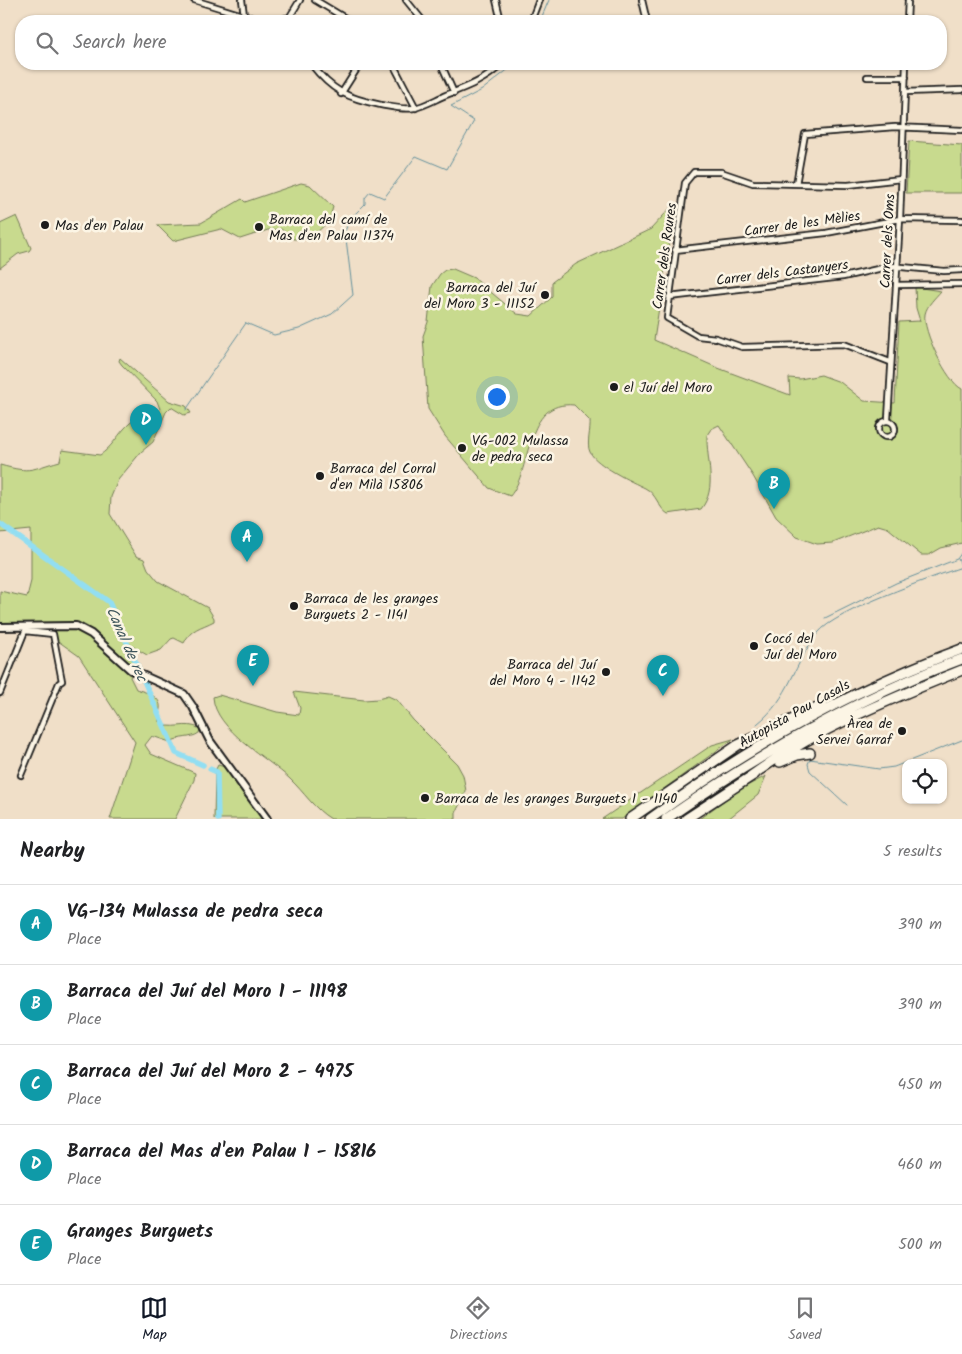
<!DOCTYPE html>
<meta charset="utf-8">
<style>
:root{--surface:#fff;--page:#f2f2f2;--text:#202124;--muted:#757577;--line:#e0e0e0;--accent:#111827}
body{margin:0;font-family:Kalam,sans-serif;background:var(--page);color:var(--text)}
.controls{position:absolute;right:15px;bottom:15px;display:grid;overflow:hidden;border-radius:10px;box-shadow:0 1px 4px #0004}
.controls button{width:45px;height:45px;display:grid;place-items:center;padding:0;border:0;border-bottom:1px solid var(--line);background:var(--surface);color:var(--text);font:25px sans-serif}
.you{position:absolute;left:496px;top:396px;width:18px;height:18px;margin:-12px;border:4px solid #fff;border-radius:50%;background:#1a73e8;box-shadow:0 0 0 8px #1a73e833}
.badge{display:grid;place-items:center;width:32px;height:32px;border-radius:50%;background:var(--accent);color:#fff;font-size:16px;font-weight:700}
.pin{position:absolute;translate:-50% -41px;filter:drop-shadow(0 1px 2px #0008)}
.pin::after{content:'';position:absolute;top:26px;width:18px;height:15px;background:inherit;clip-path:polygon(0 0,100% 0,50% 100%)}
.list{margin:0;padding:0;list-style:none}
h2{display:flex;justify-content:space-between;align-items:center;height:65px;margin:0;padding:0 20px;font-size:21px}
h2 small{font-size:16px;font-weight:400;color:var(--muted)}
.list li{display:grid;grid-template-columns:32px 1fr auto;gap:15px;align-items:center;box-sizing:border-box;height:80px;padding:0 20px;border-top:1px solid var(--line)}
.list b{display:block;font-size:19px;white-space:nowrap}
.list p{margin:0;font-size:16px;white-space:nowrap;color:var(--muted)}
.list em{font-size:16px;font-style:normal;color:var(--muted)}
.icon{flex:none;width:28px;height:28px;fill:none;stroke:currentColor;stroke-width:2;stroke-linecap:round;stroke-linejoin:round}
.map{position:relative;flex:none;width:962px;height:819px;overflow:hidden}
.search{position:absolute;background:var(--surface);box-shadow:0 1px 4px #0004;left:15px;right:15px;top:15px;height:55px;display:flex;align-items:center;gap:12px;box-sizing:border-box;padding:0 18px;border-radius:20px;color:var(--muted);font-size:19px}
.sheet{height:465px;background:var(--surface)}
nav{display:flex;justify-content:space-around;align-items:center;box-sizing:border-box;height:70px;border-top:1px solid var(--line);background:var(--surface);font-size:14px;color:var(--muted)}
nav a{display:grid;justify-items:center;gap:2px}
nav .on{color:var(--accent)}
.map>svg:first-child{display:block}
</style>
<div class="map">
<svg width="962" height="819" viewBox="0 0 962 819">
<rect width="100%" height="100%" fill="#f0dfc8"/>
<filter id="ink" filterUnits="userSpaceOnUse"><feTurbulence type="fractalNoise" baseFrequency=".02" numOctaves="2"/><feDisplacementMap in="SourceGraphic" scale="10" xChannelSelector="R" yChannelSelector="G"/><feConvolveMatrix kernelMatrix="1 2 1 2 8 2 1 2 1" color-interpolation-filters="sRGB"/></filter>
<g filter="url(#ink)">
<path fill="#c8da8e" stroke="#727b55" d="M 909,141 L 962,145 L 962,193 L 906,193 Z
M 301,183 L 310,185 L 333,207 L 329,221 L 314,235 L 303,239 L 293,239 L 281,229 L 268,230 L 240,239 L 221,229 L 173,241 L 157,225 L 201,223 L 242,199 L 245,202 Z
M 675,203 L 654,340 L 718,368 L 790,395 L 789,378 L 800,379 L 821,375 L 840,382 L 864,401 L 895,403 L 899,322 L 920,321 L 916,308 L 915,287 L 941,291 C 935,298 927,305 925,314 C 922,330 947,382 962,389 L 962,543 L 941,548 L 929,555 L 921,555 L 888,528 L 878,525 L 833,543 L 817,544 L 797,537 L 776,517 L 753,476 L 719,425 L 711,429 L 707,435 C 706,460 718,488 701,509 L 668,514 C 658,508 657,494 645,488 C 632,482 596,465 590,452 C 586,444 591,430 590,421 L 574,405 C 523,400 533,469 510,496 L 489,488 L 484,482 L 445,436 L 428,409 L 423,336 L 428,322 L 432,286 L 440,274 L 445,270 L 453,269 L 474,278 L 517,314 L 531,316 L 552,297 L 552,282 L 576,264 L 651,229 Z
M 17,216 L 31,248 L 29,251 L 18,254 L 0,268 L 0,224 Z
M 120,358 L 169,401 L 186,406 L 191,413 L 184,415 L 171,407 L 166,412 L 153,442 L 141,452 L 118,480 L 111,497 L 110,514 L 136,556 L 144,559 L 148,569 L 158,581 L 208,608 L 214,618 L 214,621 C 201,628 191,628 184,643 L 174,638 L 171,639 L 161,650 L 147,655 L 130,645 L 128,648 L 137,665 L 130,677 L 136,689 C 145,692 162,696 160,709 C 159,714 158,717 159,722 C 170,732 187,720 200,729 L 199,733 C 191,739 180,736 170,742 L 152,736 L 145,745 L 151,754 L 195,773 L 194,780 L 175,819 L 110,819 L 135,742 L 79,656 L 41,629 L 0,631 L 0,591 L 27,597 L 31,581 L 31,530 L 0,533 L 0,465 C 33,474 30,469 60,461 L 62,450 L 100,455 C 121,441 124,413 157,415 L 160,409 L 157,401 L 122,365 L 119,361 Z
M 294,692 L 364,700 L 378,699 L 388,696 L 397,700 L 413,720 L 457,764 L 463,775 L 466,791 L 456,812 L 456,819 L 331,819 C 314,809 304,792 290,779 C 268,758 215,730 213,697 L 219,695 L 277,712 L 299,715 L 300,708 Z
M 733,739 L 622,819 L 602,819 L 712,745 Z
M 218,765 L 225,767 L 265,819 L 214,819 L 215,771 Z
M 766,776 L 758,795 L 728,819 L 699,819 L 737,791 Z"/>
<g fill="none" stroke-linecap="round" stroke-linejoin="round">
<path stroke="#63909c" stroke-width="1" d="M 540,21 L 549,0
M 186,410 L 246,323 L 274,335 L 299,329 L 332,314 L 353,295 L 345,231 L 350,219 L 365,204 L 365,198 L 370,192 L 384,198 L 416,156 L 447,169 L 474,121 L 451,106 L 482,90 L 515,64
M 958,559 L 962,567
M 825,618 L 896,583 L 957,559 L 962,552
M 757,724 C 791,697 793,664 818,633 C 835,611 932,577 962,567
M 847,805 L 810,771 L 808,764 L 810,759 L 879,769 L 894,767 L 962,740"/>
<path stroke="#92def2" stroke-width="5.5" d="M 0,524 L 109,602 L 176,753 L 203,765
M 210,769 L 217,772 L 218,819"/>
<g stroke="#1c1c1c" stroke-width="8">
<path id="street" d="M 194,0 L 262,21
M 242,0 L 244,15
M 315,0 L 350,21
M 406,0 L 423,21
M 496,0 L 501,21
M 642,0 L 646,17
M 289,18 L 300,0
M 278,21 L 286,18 L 293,21
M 531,21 L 539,0
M 907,21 L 908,0
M 311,64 C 332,91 347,98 381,105 C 392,107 403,110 414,108 C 425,106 436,99 446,95 C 467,87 486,80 502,64
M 393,64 L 416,108
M 441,64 L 454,93
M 867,77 L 906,77
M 905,92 L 962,90
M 341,94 L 360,64
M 796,184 L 805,134 L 895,127 L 962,130
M 675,250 L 826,233 L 900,219 L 962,220
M 896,285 L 962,284
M 669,297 L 843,277 L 891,266 L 944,271 L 962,270
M 890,362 L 844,344 L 742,347 L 716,338 L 698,336 L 667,318 L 685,183 L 694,172 L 721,172 L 753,183 L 848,185 L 901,179
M 888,419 L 900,219 L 906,64
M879 429a8 8 0 1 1 16 0a8 8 0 1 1-16 0Z
M 0,693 L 25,631 L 53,634 L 62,681 L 59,683 L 21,775"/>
</g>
<g stroke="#1c1c1c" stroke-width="10">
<path id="secondary" d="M 0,627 L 76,626 L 91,634 L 131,670 L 184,694 L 193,707 L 210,741 L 267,819"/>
</g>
<g stroke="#1c1c1c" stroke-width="12">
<path id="highway" d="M 780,762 L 797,755 L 810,753
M 751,776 C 814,730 890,699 962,670
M 630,819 L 738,745 L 821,706
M 650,819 C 746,749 850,690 962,649
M 666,819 C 758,755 856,698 962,659
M 686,819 L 755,774"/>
</g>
<use href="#street" stroke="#fcf5e5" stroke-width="4.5"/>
<use href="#secondary" stroke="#fcf5e5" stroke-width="6"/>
<use href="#highway" stroke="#fcf5e5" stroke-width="9"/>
</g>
</g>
<g fill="#1c1c1c" stroke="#fcf5e5" stroke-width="2">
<circle cx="45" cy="225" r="5"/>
<circle cx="259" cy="227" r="5"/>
<circle cx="545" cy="295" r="5"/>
<circle cx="614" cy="387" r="5"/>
<circle cx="462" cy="448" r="5"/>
<circle cx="320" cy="476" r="5"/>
<circle cx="294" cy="606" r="5"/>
<circle cx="754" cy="646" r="5"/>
<circle cx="606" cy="672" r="5"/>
<circle cx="902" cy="731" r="5"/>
<circle cx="425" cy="798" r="5"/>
</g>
<g text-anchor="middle" stroke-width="5" stroke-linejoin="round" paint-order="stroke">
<g font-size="14" fill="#1c1c1c" stroke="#fcf5e5" text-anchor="start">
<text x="269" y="224">Barraca del camí de<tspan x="269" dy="16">Mas d'en Palau 11374</tspan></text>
<text x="55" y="230">Mas d'en Palau</text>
<text x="535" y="292" text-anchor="end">Barraca del Juí<tspan x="535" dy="16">del Moro 3 - 11152</tspan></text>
<text x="624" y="392">el Juí del Moro</text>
<text x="472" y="445">VG-002 Mulassa<tspan x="472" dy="16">de pedra seca</tspan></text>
<text x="330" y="473">Barraca del Corral<tspan x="330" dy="16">d'en Milà 15806</tspan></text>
<text x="304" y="603">Barraca de les granges<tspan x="304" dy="16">Burguets 2 - 1141</tspan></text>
<text x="764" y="643">Cocó del<tspan x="764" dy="16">Juí del Moro</tspan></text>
<text x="596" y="669" text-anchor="end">Barraca del Juí<tspan x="596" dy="16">del Moro 4 - 1142</tspan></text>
<text x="892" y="728" text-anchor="end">Àrea de<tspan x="892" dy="16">Servei Garraf</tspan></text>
<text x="435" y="803">Barraca de les granges Burguets 1 - 1140</text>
</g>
<g font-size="14" fill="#1c1c1c" stroke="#fcf5e5">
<text transform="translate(802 223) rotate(-8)" y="5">Carrer de les Mèlies</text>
<text transform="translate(887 241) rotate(-87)" y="5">Carrer dels Oms</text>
<text transform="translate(664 256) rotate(-82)" y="5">Carrer dels Roures</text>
<text transform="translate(782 272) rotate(-7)" y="5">Carrer dels Castanyers</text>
<text transform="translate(794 713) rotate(-29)" y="5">Autopista Pau Casals</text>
</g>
<g font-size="15" font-style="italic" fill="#3f565c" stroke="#fcf5e5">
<text transform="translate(127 644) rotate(66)" y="5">Canal de rec</text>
</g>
</g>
</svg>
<div class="controls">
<button><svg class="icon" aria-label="locate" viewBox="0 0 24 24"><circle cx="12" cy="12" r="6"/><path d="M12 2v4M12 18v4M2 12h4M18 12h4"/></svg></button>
</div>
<div class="you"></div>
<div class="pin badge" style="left:247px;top:562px;background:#0f9aa8">A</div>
<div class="pin badge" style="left:774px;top:509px;background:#0f9aa8">B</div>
<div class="pin badge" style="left:663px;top:696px;background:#0f9aa8">C</div>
<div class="pin badge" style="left:146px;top:445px;background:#0f9aa8">D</div>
<div class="pin badge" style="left:253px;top:686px;background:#0f9aa8">E</div>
<div class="search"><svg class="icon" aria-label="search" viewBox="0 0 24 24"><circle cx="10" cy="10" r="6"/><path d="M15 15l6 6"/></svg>Search here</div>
</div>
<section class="sheet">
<h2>Nearby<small>5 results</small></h2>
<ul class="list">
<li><span class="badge" style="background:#0f9aa8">A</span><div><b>VG-134 Mulassa de pedra seca</b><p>Place</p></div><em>390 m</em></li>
<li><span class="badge" style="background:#0f9aa8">B</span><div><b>Barraca del Juí del Moro 1 - 11198</b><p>Place</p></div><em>390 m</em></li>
<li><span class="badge" style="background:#0f9aa8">C</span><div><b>Barraca del Juí del Moro 2 - 4975</b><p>Place</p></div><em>450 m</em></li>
<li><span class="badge" style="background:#0f9aa8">D</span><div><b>Barraca del Mas d'en Palau 1 - 15816</b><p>Place</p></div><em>460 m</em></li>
<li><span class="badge" style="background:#0f9aa8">E</span><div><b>Granges Burguets</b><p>Place</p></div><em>500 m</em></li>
</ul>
</section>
<nav>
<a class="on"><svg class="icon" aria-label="map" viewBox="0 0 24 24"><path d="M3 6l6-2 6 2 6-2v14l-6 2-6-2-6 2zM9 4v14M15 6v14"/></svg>Map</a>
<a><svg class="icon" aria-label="directions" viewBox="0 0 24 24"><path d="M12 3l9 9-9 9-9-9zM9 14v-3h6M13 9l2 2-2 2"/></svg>Directions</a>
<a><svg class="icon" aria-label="saved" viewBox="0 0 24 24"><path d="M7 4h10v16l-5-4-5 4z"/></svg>Saved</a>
</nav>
